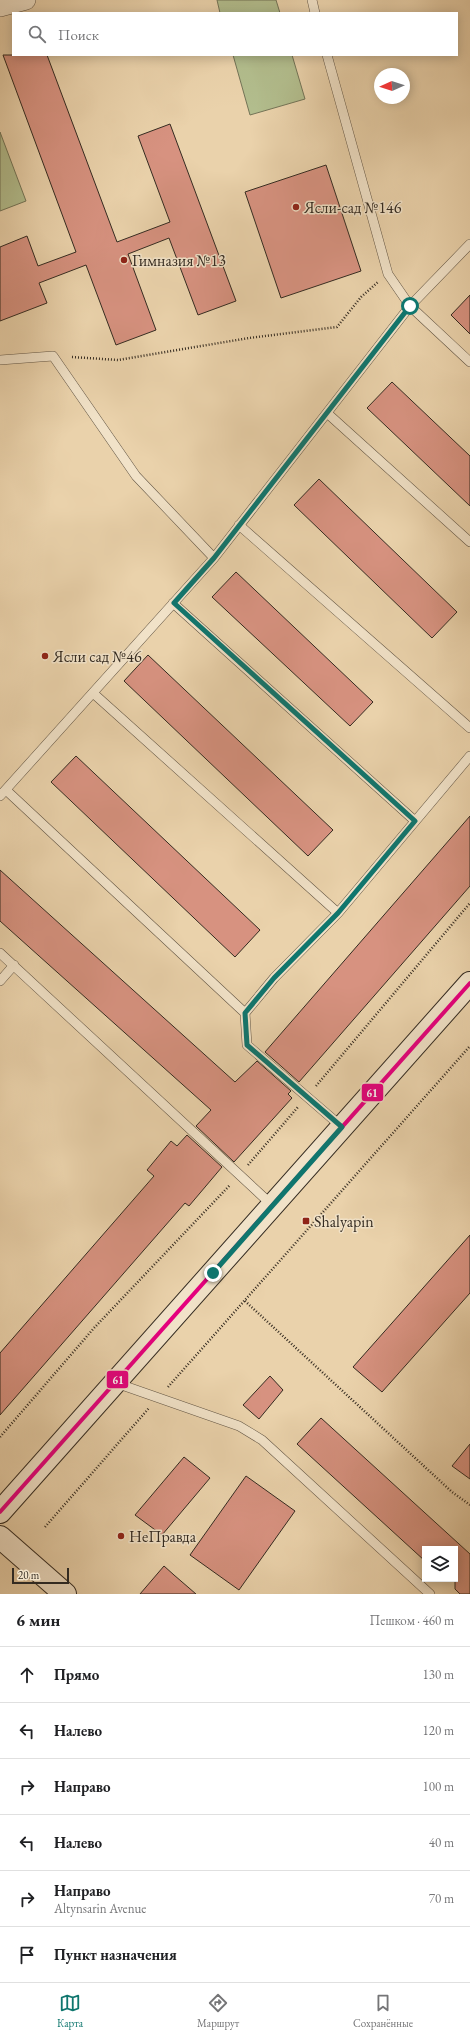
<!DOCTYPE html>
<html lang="ru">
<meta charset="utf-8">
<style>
:root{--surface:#fff;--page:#f2f2f2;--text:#202124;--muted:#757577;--line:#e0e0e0;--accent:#0f766e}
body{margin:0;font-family:"EB Garamond",serif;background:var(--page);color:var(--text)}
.controls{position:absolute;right:12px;bottom:12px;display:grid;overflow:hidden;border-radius:0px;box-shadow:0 2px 10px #0003}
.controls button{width:36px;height:36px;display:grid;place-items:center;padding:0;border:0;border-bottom:1px solid var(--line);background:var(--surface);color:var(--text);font:20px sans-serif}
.compass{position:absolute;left:374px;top:68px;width:36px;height:36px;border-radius:50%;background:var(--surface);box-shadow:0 2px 10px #0003;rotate:267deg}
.scale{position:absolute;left:12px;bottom:10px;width:57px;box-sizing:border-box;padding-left:4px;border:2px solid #342b21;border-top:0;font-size:11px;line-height:14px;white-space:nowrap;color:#342b21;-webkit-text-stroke:3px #f1e2c8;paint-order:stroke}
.stop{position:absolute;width:12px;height:12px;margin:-9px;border:3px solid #0f766e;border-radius:50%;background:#fff}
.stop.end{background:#0f766e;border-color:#fff;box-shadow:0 1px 4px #0008}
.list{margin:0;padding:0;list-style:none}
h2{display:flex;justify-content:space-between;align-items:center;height:52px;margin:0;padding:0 16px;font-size:17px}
h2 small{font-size:13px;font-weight:400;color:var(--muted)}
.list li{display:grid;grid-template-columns:26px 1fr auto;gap:12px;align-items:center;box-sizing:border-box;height:56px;padding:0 16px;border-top:1px solid var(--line)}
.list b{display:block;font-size:15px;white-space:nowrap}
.list p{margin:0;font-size:13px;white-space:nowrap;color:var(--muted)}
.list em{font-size:13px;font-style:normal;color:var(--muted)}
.icon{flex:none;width:22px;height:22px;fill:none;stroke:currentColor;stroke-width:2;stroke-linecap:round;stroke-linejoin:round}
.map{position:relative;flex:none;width:470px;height:1594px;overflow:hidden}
.search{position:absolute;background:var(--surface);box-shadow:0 2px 10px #0003;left:12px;right:12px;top:12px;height:44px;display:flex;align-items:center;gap:10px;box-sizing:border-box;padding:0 14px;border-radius:0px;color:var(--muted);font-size:15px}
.sheet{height:388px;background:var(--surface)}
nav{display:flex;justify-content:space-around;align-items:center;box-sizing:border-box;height:56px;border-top:1px solid var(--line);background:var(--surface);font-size:11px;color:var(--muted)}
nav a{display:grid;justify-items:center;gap:2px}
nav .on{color:var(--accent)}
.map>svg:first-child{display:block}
</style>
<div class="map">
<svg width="470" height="1594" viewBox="0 0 470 1594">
<rect width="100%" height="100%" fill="#ead2ab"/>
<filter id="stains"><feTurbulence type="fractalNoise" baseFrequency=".005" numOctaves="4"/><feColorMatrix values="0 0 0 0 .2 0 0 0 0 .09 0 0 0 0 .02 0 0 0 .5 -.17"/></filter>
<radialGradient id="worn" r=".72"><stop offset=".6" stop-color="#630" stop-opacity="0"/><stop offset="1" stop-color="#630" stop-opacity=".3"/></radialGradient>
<path fill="#b2bd8d" stroke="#737457" d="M 217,0 L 276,0 L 280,13 L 220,13 Z
M 233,55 L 292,55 L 305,99 L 250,115 Z
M 0,132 L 26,201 L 0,211 Z"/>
<path fill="#d79280" stroke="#342b21" d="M 3,55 L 47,55 L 117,242 L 170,222 L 138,136 L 170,124 L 236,301 L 198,315 L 169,238 L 128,254 L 156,330 L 116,345 L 86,265 L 39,283 L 47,303 L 0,321 L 0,247 L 27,236 L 38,266 L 76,252 Z
M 326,165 L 361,271 L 281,298 L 245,192 Z
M 470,295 L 470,334 L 451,315 Z
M 392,382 L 470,456 L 470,506 L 367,408 Z
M 319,479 L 457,612 L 432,638 L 294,505 Z
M 236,572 L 373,702 L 350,726 L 212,597 Z
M 148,655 L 333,830 L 308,856 L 124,681 Z
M 76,756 L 260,930 L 235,957 L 51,782 Z
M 470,816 L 470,886 L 299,1082 L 265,1052 Z
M 0,870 L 235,1082 L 257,1061 L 291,1091 L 288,1094 L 292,1098 L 234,1162 L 196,1126 L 211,1110 L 0,921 Z
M 187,1135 L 222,1167 L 189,1206 L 185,1203 L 0,1415 L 0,1353 L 154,1176 L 147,1170 L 171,1141 L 177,1146 Z
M 470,1235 L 470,1293 L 382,1392 L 353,1367 Z
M 270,1376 L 283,1390 L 259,1419 L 243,1405 Z
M 321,1418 L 470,1554 L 470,1594 L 460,1594 L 455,1589 L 455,1549 L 425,1549 L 425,1561 L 297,1444 Z
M 470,1444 L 470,1479 L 452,1466 Z
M 184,1457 L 210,1478 L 162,1535 L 135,1515 Z
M 246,1476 L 295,1511 L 239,1590 L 190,1555 Z
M 164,1566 L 174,1575 L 196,1594 L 140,1594 Z"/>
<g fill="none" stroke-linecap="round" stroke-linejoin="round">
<g stroke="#625544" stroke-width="10">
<path id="service" d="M 312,0 L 315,13
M 327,55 L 388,274 L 410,306 L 470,362
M 0,360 L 53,356 L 136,476 L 214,558
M 327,413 L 470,542
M 239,525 L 470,728
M 173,603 L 415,821
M 93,693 L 338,913
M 6,790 L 245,1013
M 0,796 L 214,558 L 410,306 L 470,244
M 0,953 L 272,1205
M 0,981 L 14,965
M 342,1127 L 247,1045 L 245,1013 L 274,978 L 338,913 L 470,756
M 116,1383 L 239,1426 L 262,1440 L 430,1594"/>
</g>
<g stroke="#625544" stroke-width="20">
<path id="minor" d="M 0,7 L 26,0"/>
</g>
<g stroke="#342b21" stroke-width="24">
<path id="secondary" d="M 0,1512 L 470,983
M 0,1537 L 65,1594"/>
</g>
<path stroke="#342b21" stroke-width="2.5" stroke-dasharray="1 2" stroke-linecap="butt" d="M 72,357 L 118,360 L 249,338 L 337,327 L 361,297 L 378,282
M 316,1086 L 470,903
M 248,1165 L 298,1107
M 245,1301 L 452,1492 L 470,1505
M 168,1387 L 470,1046
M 0,1437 L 94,1328 L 230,1185
M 45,1527 L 149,1408"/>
<use href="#service" stroke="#f1e2c8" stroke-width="9"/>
<use href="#minor" stroke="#f1e2c8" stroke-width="19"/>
<use href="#secondary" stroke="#f1e2c8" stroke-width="22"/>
<g stroke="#f1e2c8" stroke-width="7">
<path id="bus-1" d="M 0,1512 L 470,983"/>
</g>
<use href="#bus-1" stroke="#e5007d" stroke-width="4"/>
</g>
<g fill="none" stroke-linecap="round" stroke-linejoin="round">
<path stroke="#0f766e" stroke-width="5" d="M 213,1273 L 342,1127 L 247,1045 L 245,1013 L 274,978 L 338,913 L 415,821 L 174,603 L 214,558 L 410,306"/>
</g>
<g fill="#8f2418" stroke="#f1e2c8" stroke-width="1.5">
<circle cx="296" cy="207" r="4"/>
<circle cx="124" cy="260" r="4"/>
<circle cx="45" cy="656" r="4"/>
<rect x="302" y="1217" width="8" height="8" rx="2"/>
<circle cx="121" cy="1536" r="4"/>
</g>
<g text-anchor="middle" stroke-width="3" stroke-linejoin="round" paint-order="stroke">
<g font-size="16" fill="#342b21" stroke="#f1e2c8" text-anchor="start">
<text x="304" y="213">Ясли-сад №146</text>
<text x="132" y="266">Гимназия №13</text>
<text x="53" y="662">Ясли сад №46</text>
<text x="314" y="1227">Shalyapin</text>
<text x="129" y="1542">НеПравда</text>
</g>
</g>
<g stroke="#f1e2c8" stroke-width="1.5">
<rect x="361" y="1083" width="23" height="19" rx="4" fill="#e5007d"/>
<rect x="106" y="1370" width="23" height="19" rx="4" fill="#e5007d"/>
</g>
<g font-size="11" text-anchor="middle" font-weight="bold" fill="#fff">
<text x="372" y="1097">61</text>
<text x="118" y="1384">61</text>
</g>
<rect width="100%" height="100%" filter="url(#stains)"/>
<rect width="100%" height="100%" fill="url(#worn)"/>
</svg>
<div class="controls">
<button><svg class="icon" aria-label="layers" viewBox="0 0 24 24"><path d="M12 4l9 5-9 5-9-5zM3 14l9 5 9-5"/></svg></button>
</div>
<svg class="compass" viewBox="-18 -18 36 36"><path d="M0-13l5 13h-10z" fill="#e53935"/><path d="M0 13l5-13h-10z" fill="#757577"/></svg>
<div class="scale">20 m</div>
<div class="stop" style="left:410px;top:306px"></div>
<div class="stop end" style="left:213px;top:1273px"></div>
<div class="search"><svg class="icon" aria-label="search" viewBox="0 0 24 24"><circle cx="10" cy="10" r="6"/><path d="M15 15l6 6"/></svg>Поиск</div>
</div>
<section class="sheet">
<h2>6 мин<small>Пешком · 460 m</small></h2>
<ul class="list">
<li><svg class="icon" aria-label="ahead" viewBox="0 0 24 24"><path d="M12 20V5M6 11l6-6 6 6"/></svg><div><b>Прямо</b></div><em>130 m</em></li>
<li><svg class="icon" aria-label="left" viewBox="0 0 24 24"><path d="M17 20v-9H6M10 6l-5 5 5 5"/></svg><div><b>Налево</b></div><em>120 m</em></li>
<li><svg class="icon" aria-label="right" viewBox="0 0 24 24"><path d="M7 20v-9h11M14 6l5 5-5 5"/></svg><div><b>Направо</b></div><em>100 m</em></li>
<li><svg class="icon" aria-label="left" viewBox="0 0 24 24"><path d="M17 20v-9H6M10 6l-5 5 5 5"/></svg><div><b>Налево</b></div><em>40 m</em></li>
<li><svg class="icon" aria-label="right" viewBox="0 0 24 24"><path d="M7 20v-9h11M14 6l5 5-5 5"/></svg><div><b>Направо</b><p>Altynsarin Avenue</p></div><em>70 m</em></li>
<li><svg class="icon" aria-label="arrive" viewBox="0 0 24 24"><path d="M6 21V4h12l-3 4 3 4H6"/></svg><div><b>Пункт назначения</b></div></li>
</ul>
</section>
<nav>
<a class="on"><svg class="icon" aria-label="map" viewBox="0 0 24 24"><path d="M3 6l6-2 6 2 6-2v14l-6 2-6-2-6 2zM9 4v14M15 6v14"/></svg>Карта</a>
<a><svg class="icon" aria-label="directions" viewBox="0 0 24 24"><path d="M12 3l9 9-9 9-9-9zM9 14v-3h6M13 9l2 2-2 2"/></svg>Маршрут</a>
<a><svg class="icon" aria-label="saved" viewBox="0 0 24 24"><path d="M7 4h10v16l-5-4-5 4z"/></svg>Сохранённые</a>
</nav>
